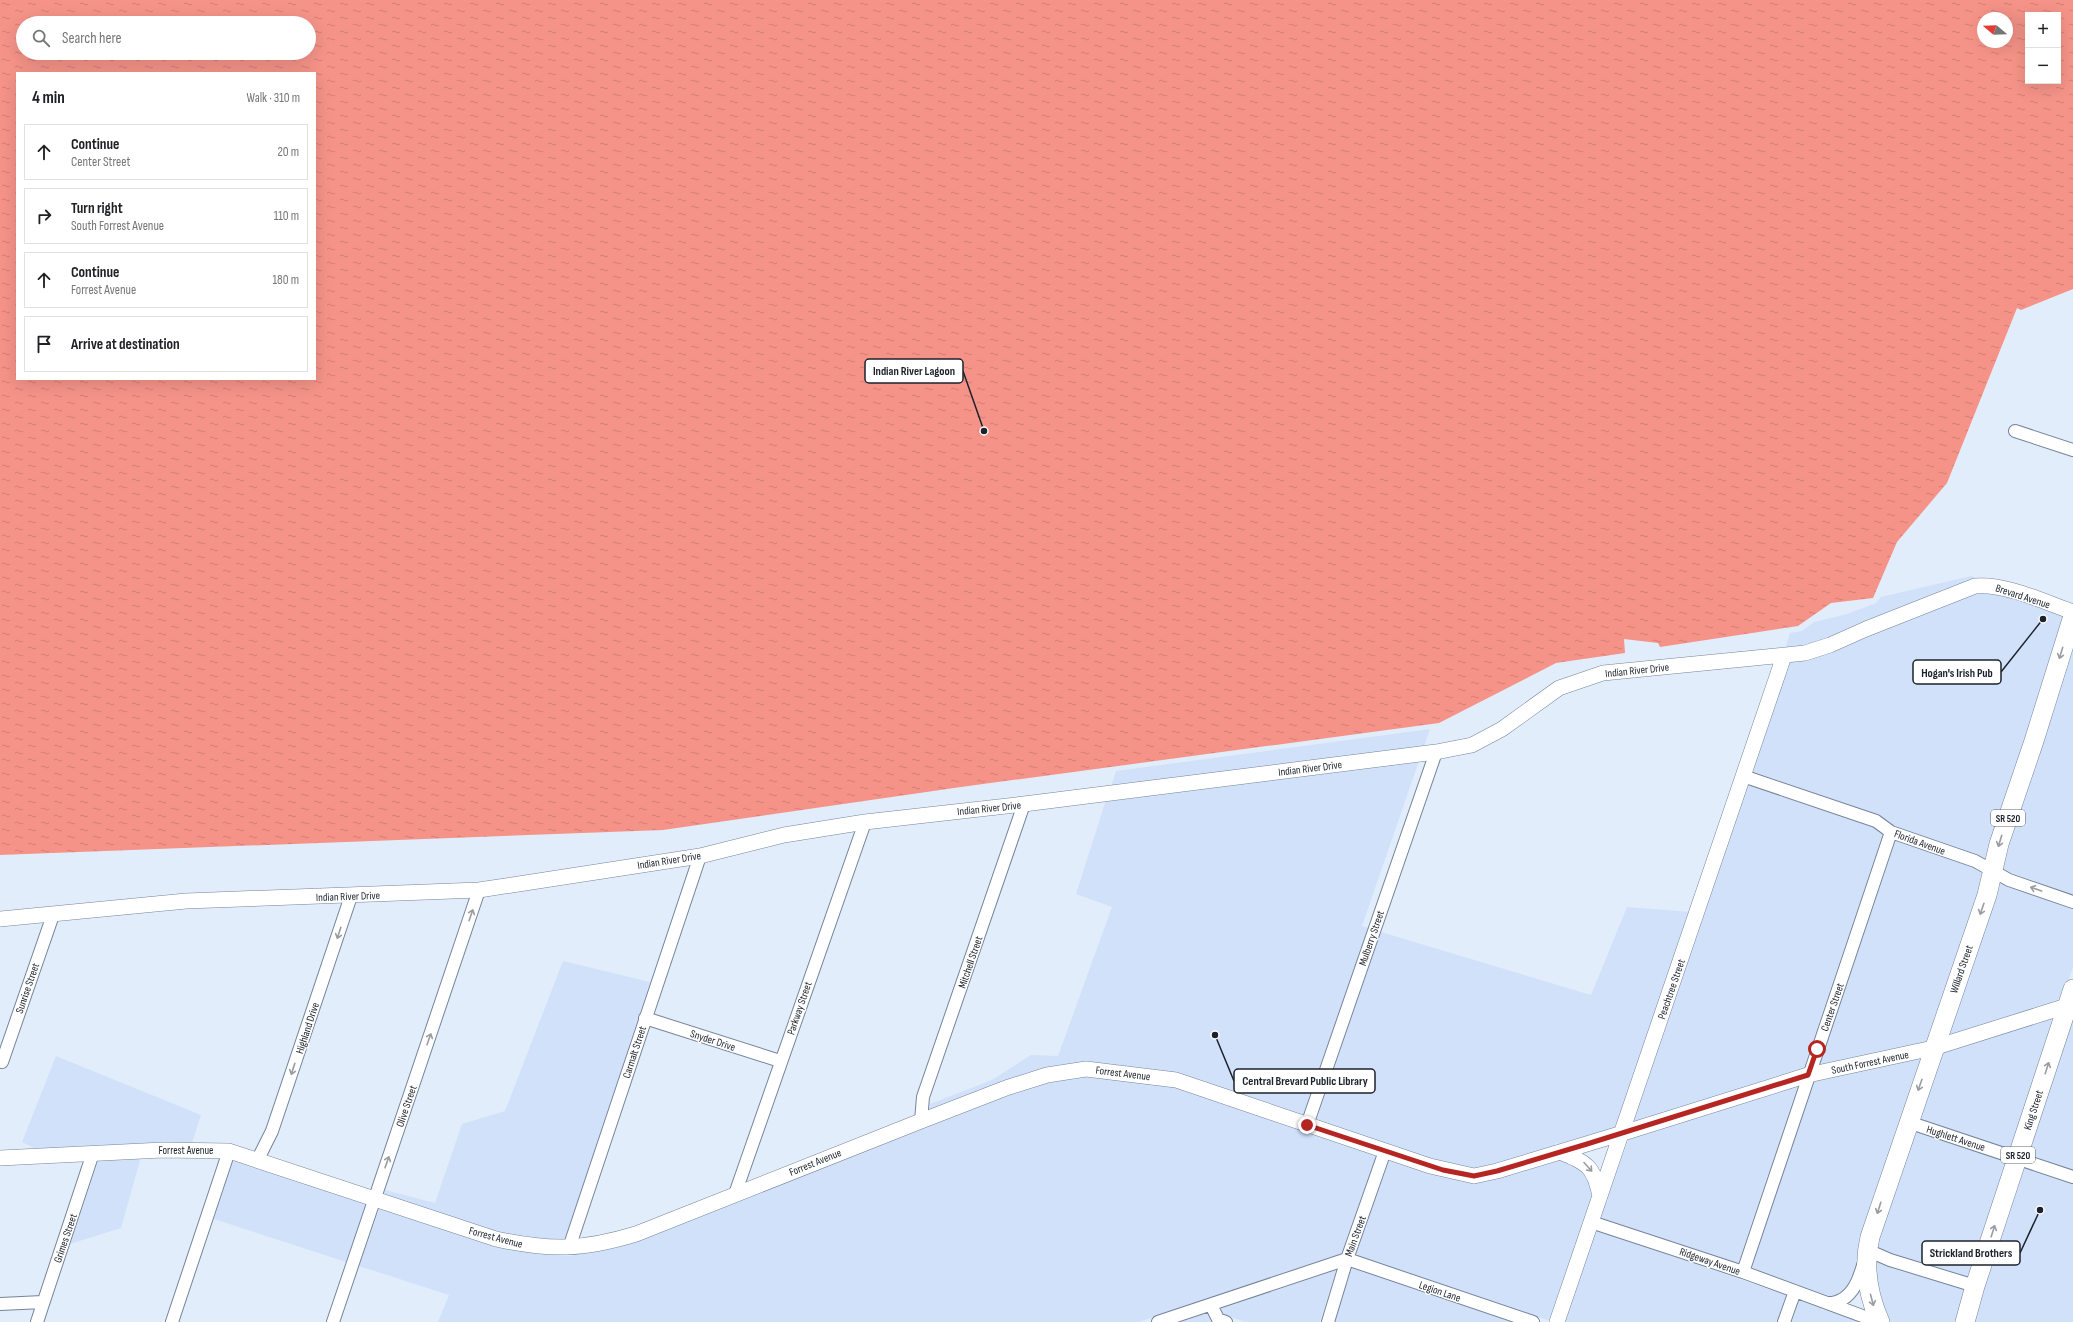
<!DOCTYPE html>
<meta charset="utf-8">
<style>
:root{--surface:#fff;--page:#f2f2f2;--text:#202124;--muted:#757577;--line:#e0e0e0}
body{margin:0;font-family:"Sofia Sans Condensed",sans-serif;background:var(--page);color:var(--text)}
.controls{position:absolute;right:12px;top:12px;display:grid;overflow:hidden;border-radius:0px;box-shadow:0 4px 16px #0002}
.controls button{width:36px;height:36px;display:grid;place-items:center;padding:0;border:0;border-bottom:1px solid var(--line);background:var(--surface);color:var(--text);font:20px sans-serif}
.compass{position:absolute;left:1977px;top:12px;width:36px;height:36px;border-radius:50%;background:var(--surface);box-shadow:0 4px 16px #0002;rotate:289deg}
.stop{position:absolute;width:12px;height:12px;margin:-9px;border:3px solid #b52623;border-radius:50%;background:#fff}
.stop.end{background:#b52623;border-color:#fff;box-shadow:0 1px 4px #0008}
.list{margin:0;padding:0;list-style:none}
h2{display:flex;justify-content:space-between;align-items:center;height:52px;margin:0;padding:0 16px;font-size:17px}
h2 small{font-size:13px;font-weight:400;color:var(--muted)}
.list li{display:grid;grid-template-columns:26px 1fr auto;gap:12px;align-items:center;box-sizing:border-box;height:56px;margin:0 8px 8px;padding:0 8px;border:1px solid var(--line);border-radius:0px}
.list b{display:block;font-size:15px;white-space:nowrap}
.list p{margin:0;font-size:13px;white-space:nowrap;color:var(--muted)}
.list em{font-size:13px;font-style:normal;color:var(--muted)}
.icon{flex:none;width:22px;height:22px;fill:none;stroke:currentColor;stroke-width:2;stroke-linecap:round;stroke-linejoin:round}
.map{position:relative;flex:none;width:2073px;height:1322px;overflow:hidden}
.search{position:absolute;background:var(--surface);box-shadow:0 4px 16px #0002;left:16px;top:16px;width:300px;height:44px;display:flex;align-items:center;gap:10px;box-sizing:border-box;padding:0 14px;border-radius:22px;color:var(--muted);font-size:15px}
.panel{position:absolute;background:var(--surface);box-shadow:0 4px 16px #0002;left:16px;top:72px;width:300px;height:308px;border-radius:0px}
.map>svg:first-child{display:block}
</style>
<div class="map">
<svg width="2073" height="1322" viewBox="0 0 2073 1322">
<defs>
<pattern id="water-ripples" width="26" height="14" patternUnits="userSpaceOnUse"><rect width="26" height="14" fill="#f59388"/><path d="M2 4q2-2 4 0t4 0M15 11q2-2 4 0t4 0" fill="none" stroke="#d17e76"/></pattern>
</defs>
<rect width="100%" height="100%" fill="#e2edfb"/>
<path fill="#d1e1fa" d="M 1971,576 L 1980,579 L 1972,580 L 1940,591 L 1827,640 L 1802,647 L 1785,649 L 1790,633 L 1802,631 L 1814,622 L 1847,614 L 1876,603 L 1881,597 Z
M 1977,592 L 1998,594 L 2065,616 L 1988,861 L 1977,855 L 1894,827 L 1877,815 L 1752,773 L 1789,662 L 1869,634 Z
M 2073,640 L 2073,895 L 2000,869 Z
M 1430,729 L 1424,747 L 1111,787 L 1116,771 Z
M 1419,761 L 1362,926 L 1368,928 L 1303,1116 L 1086,1063 L 929,1110 L 930,1104 L 992,1080 L 1031,1055 L 1058,1056 L 1112,907 L 1076,894 L 1106,800 Z
M 1748,785 L 1872,826 L 1883,834 L 1803,1070 L 1633,1123 Z
M 1896,840 L 1972,867 L 1984,875 L 1927,1043 L 1819,1066 Z
M 1997,881 L 2073,908 L 2073,967 L 2062,1000 L 1945,1037 Z
M 1627,907 L 1690,912 L 1617,1128 L 1560,1145 L 1556,1143 L 1555,1146 L 1473,1169 L 1445,1164 L 1316,1121 L 1381,932 L 1591,995 Z
M 563,961 L 650,982 L 564,1242 L 533,1240 L 498,1233 L 384,1195 L 385,1190 L 435,1203 L 462,1124 L 505,1111 Z
M 2073,1012 L 2073,1170 L 2026,1155 Z
M 2057,1016 L 2012,1150 L 1916,1118 L 1939,1053 Z
M 56,1056 L 201,1115 L 192,1143 L 94,1147 L 89,1145 L 88,1147 L 38,1150 L 22,1142 Z
M 1922,1057 L 1858,1252 L 1855,1270 L 1848,1284 L 1839,1294 L 1829,1297 L 1751,1269 L 1814,1080 Z
M 1087,1076 L 1174,1086 L 1377,1155 L 1341,1254 L 1139,1322 L 438,1322 L 449,1295 L 359,1266 L 380,1207 L 495,1245 L 531,1253 L 573,1256 L 574,1254 L 736,1201 L 740,1202 L 741,1199 L 1010,1094 L 1044,1082 Z
M 1798,1085 L 1738,1264 L 1600,1218 L 1606,1202 L 1608,1202 L 1607,1198 L 1629,1138 Z
M 1912,1130 L 2008,1162 L 1970,1278 L 1893,1254 L 1875,1247 Z
M 141,1157 L 121,1228 L 70,1244 L 99,1159 Z
M 1561,1158 L 1578,1165 L 1589,1178 L 1593,1196 L 1550,1321 L 1355,1256 L 1390,1159 L 1442,1177 L 1473,1182 Z
M 234,1159 L 366,1202 L 346,1262 L 214,1219 Z
M 2022,1167 L 2073,1184 L 2073,1322 L 1973,1322 Z
M 1596,1230 L 1786,1295 L 1777,1322 L 1565,1322 Z
M 1874,1260 L 1894,1269 L 1967,1290 L 1958,1322 L 1887,1322 L 1878,1301 Z
M 1351,1268 L 1352,1268 L 1513,1322 L 1335,1322 Z
M 1336,1270 L 1320,1322 L 1245,1322 L 1223,1314 L 1220,1309 Z
M 1799,1300 L 1821,1308 L 1822,1310 L 1827,1310 L 1859,1322 L 1792,1322 Z
M 1207,1313 L 1212,1322 L 1180,1322 Z"/>
<path fill="url(#water-ripples)" fill-rule="evenodd" d="M 0,0 L 2073,0 L 2073,289 L 2021,310 L 2017,308 L 1947,483 L 1897,542 L 1873,598 L 1831,603 L 1798,626 L 1660,647 L 1658,643 L 1624,639 L 1625,653 L 1556,663 L 1439,723 L 961,787 L 663,830 L 0,855 ZM 2028,15 L 2058,15 L 2058,81 L 2028,81 ZM 1983,18 L 2007,18 L 2007,42 L 1983,42 ZM 23,23 L 309,23 L 309,53 L 23,53 ZM 17,73 L 315,73 L 315,379 L 17,379 Z"/>
<g fill="none" stroke-linecap="round" stroke-linejoin="round">
<g stroke="#75849a" stroke-width="14">
<path id="minor" d="M 2015,431 L 2073,450
M 1743,776 L 1876,821 L 1891,832 L 1975,861 L 2009,880 L 2073,902
M 645,1018 L 780,1061
M 2,1062 L 53,915
M 921,1121 L 923,1097 L 1024,804
M 1908,1122 L 2073,1177
M 1307,1125 L 1436,752
M 258,1159 L 272,1131 L 351,896
M 735,1194 L 865,822
M 1591,1222 L 1743,1272 L 1865,1317 L 1872,1322
M 569,1248 L 700,856
M 1743,1272 L 1891,832
M 1828,1303 C 1855,1303 1862,1271 1867,1250 L 1890,1260 L 1975,1286
M 0,1304 L 43,1302
M 1211,1305 L 1218,1319 L 1226,1322
M 37,1322 L 93,1153
M 172,1322 L 229,1151
M 333,1322 L 479,890
M 1158,1322 L 1347,1259 L 1533,1322
M 1328,1322 L 1347,1259 L 1385,1151
M 1784,1322 L 1795,1291"/>
</g>
<g stroke="#75849a" stroke-width="16">
<path id="tertiary" d="M 0,919 L 186,901 L 479,890 L 700,856 L 784,835 L 865,822 L 1024,804 L 1436,752 L 1472,745 L 1502,729 L 1559,688 L 1603,673 L 1805,653 L 1830,645 L 1866,629 L 1975,586 C 2005,583 2044,602 2073,612
M 1560,1152 C 1588,1163 1594,1167 1600,1196
M 0,1158 L 163,1150 L 229,1151 L 496,1239 C 551,1251 583,1250 636,1234 L 921,1121 L 1006,1088 L 1047,1075 L 1086,1069 L 1176,1080 L 1430,1166 L 1474,1176 L 1497,1171 L 1623,1133 L 1808,1075 L 1933,1048 L 2073,1004
M 1557,1322 L 1784,656"/>
</g>
<g stroke="#75849a" stroke-width="20">
<path id="primary" d="M 1880,1322 C 1868,1295 1863,1266 1870,1237 L 1987,895 L 1999,844 L 2034,741 L 2073,616
M 1965,1322 L 1975,1286 L 2073,989"/>
</g>
<use href="#minor" stroke="#fff" stroke-width="12"/>
<use href="#tertiary" stroke="#fff" stroke-width="15"/>
<use href="#primary" stroke="#fff" stroke-width="19"/>
</g>
<defs><path id="oneway-shaft" d="M-6 0H5M1.5-3L5.5 0L1.5 3" fill="none" stroke-width="1.6" stroke-linecap="round" stroke-linejoin="round"/></defs>
<g stroke="#999ca0">
<use href="#oneway-shaft" transform="translate(2061 653) rotate(107)"/>
<use href="#oneway-shaft" transform="translate(2000 841) rotate(107)"/>
<use href="#oneway-shaft" transform="translate(2036 889) rotate(-161)"/>
<use href="#oneway-shaft" transform="translate(1982 909) rotate(109)"/>
<use href="#oneway-shaft" transform="translate(471 915) rotate(-71)"/>
<use href="#oneway-shaft" transform="translate(339 933) rotate(108)"/>
<use href="#oneway-shaft" transform="translate(429 1039) rotate(-71)"/>
<use href="#oneway-shaft" transform="translate(2047 1068) rotate(-72)"/>
<use href="#oneway-shaft" transform="translate(293 1069) rotate(108)"/>
<use href="#oneway-shaft" transform="translate(1920 1085) rotate(109)"/>
<use href="#oneway-shaft" transform="translate(387 1162) rotate(-71)"/>
<use href="#oneway-shaft" transform="translate(1588 1167) rotate(48)"/>
<use href="#oneway-shaft" transform="translate(1879 1208) rotate(108)"/>
<use href="#oneway-shaft" transform="translate(1993 1231) rotate(-72)"/>
<use href="#oneway-shaft" transform="translate(1872 1300) rotate(75)"/>
</g>
<g fill="none" stroke-linecap="round" stroke-linejoin="round">
<path stroke="#b52623" stroke-width="5" d="M 1307,1125 L 1443,1170 L 1474,1176 L 1497,1171 L 1587,1144 L 1808,1075 L 1817,1049"/>
</g>
<g text-anchor="middle" stroke-width="3" stroke-linejoin="round" paint-order="stroke">
<g fill="#fff" stroke="#60646b" stroke-width="1">
<rect x="1991" y="810" width="34" height="16" rx="3"/>
<rect x="2001" y="1147" width="34" height="16" rx="3"/>
</g>
<g font-size="10" font-weight="bold" fill="#1c222b">
<text x="2008" y="822">SR 520</text>
<text x="2018" y="1159">SR 520</text>
</g>
<g font-size="11" fill="#1c222b" stroke="#fff">
<text transform="translate(2023 596) rotate(18)" y="4">Brevard Avenue</text>
<text transform="translate(1637 670) rotate(-6)" y="4">Indian River Drive</text>
<text transform="translate(1310 768) rotate(-7)" y="4">Indian River Drive</text>
<text transform="translate(989 808) rotate(-6)" y="4">Indian River Drive</text>
<text transform="translate(1920 842) rotate(20)" y="4">Florida Avenue</text>
<text transform="translate(669 860) rotate(-9)" y="4">Indian River Drive</text>
<text transform="translate(348 896) rotate(-2)" y="4">Indian River Drive</text>
<text transform="translate(1371 938) rotate(-71)" y="4">Mulberry Street</text>
<text transform="translate(970 962) rotate(-71)" y="4">Mitchell Street</text>
<text transform="translate(1961 969) rotate(-71)" y="4">Willard Street</text>
<text transform="translate(27 988) rotate(-71)" y="4">Sunrise Street</text>
<text transform="translate(1671 989) rotate(-71)" y="4">Peachtree Street</text>
<text transform="translate(1832 1007) rotate(-71)" y="4">Center Street</text>
<text transform="translate(799 1008) rotate(-71)" y="4">Parkway Street</text>
<text transform="translate(307 1028) rotate(-72)" y="4">Highland Drive</text>
<text transform="translate(713 1040) rotate(18)" y="4">Snyder Drive</text>
<text transform="translate(634 1052) rotate(-72)" y="4">Carmalt Street</text>
<text transform="translate(1870 1062) rotate(-12)" y="4">South Forrest Avenue</text>
<text transform="translate(1123 1073) rotate(7)" y="4">Forrest Avenue</text>
<text transform="translate(406 1106) rotate(-71)" y="4">Olive Street</text>
<text transform="translate(2033 1110) rotate(-72)" y="4">King Street</text>
<text transform="translate(1956 1138) rotate(18)" y="4">Hughlett Avenue</text>
<text x="186" y="1154">Forrest Avenue</text>
<text transform="translate(815 1162) rotate(-22)" y="4">Forrest Avenue</text>
<text transform="translate(1355 1236) rotate(-70)" y="4">Main Street</text>
<text transform="translate(496 1237) rotate(15)" y="4">Forrest Avenue</text>
<text transform="translate(65 1238) rotate(-71)" y="4">Grimes Street</text>
<text transform="translate(1710 1261) rotate(19)" y="4">Ridgeway Avenue</text>
<text transform="translate(1440 1291) rotate(19)" y="4">Legion Lane</text>
</g>
</g>
<path fill="none" stroke="#1c222b" stroke-width="1.5" d="M984 431L963 371M2043 619L2001 672M1215 1035L1234 1081M2040 1210L2020 1253"/>
<g fill="#1c222b" stroke="#fff" stroke-width="1.5">
<circle cx="984" cy="431" r="4"/>
<circle cx="2043" cy="619" r="4"/>
<circle cx="1215" cy="1035" r="4"/>
<circle cx="2040" cy="1210" r="4"/>
</g>
<g fill="#fff" stroke="#1c222b" stroke-width="1.5">
<rect x="865" y="359" width="98" height="24" rx="4"/>
<rect x="1913" y="660" width="88" height="24" rx="4"/>
<rect x="1234" y="1069" width="141" height="24" rx="4"/>
<rect x="1922" y="1241" width="98" height="24" rx="4"/>
</g>
<g font-size="12" text-anchor="middle" font-weight="bold" fill="#1c222b">
<text x="914" y="375">Indian River Lagoon</text>
<text x="1957" y="677">Hogan's Irish Pub</text>
<text x="1305" y="1085">Central Brevard Public Library</text>
<text x="1971" y="1257">Strickland Brothers</text>
</g>
</svg>
<div class="controls">
<button>+</button>
<button>−</button>
</div>
<svg class="compass" viewBox="-18 -18 36 36"><path d="M0-13l5 13h-10z" fill="#e53935"/><path d="M0 13l5-13h-10z" fill="#757577"/></svg>
<div class="stop" style="left:1817px;top:1049px"></div>
<div class="stop end" style="left:1307px;top:1125px"></div>
<div class="search"><svg class="icon" aria-label="search" viewBox="0 0 24 24"><circle cx="10" cy="10" r="6"/><path d="M15 15l6 6"/></svg>Search here</div>
<section class="panel">
<h2>4 min<small>Walk · 310 m</small></h2>
<ul class="list">
<li><svg class="icon" aria-label="ahead" viewBox="0 0 24 24"><path d="M12 20V5M6 11l6-6 6 6"/></svg><div><b>Continue</b><p>Center Street</p></div><em>20 m</em></li>
<li><svg class="icon" aria-label="right" viewBox="0 0 24 24"><path d="M7 20v-9h11M14 6l5 5-5 5"/></svg><div><b>Turn right</b><p>South Forrest Avenue</p></div><em>110 m</em></li>
<li><svg class="icon" aria-label="ahead" viewBox="0 0 24 24"><path d="M12 20V5M6 11l6-6 6 6"/></svg><div><b>Continue</b><p>Forrest Avenue</p></div><em>180 m</em></li>
<li><svg class="icon" aria-label="arrive" viewBox="0 0 24 24"><path d="M6 21V4h12l-3 4 3 4H6"/></svg><div><b>Arrive at destination</b></div></li>
</ul>
</section>
</div>
